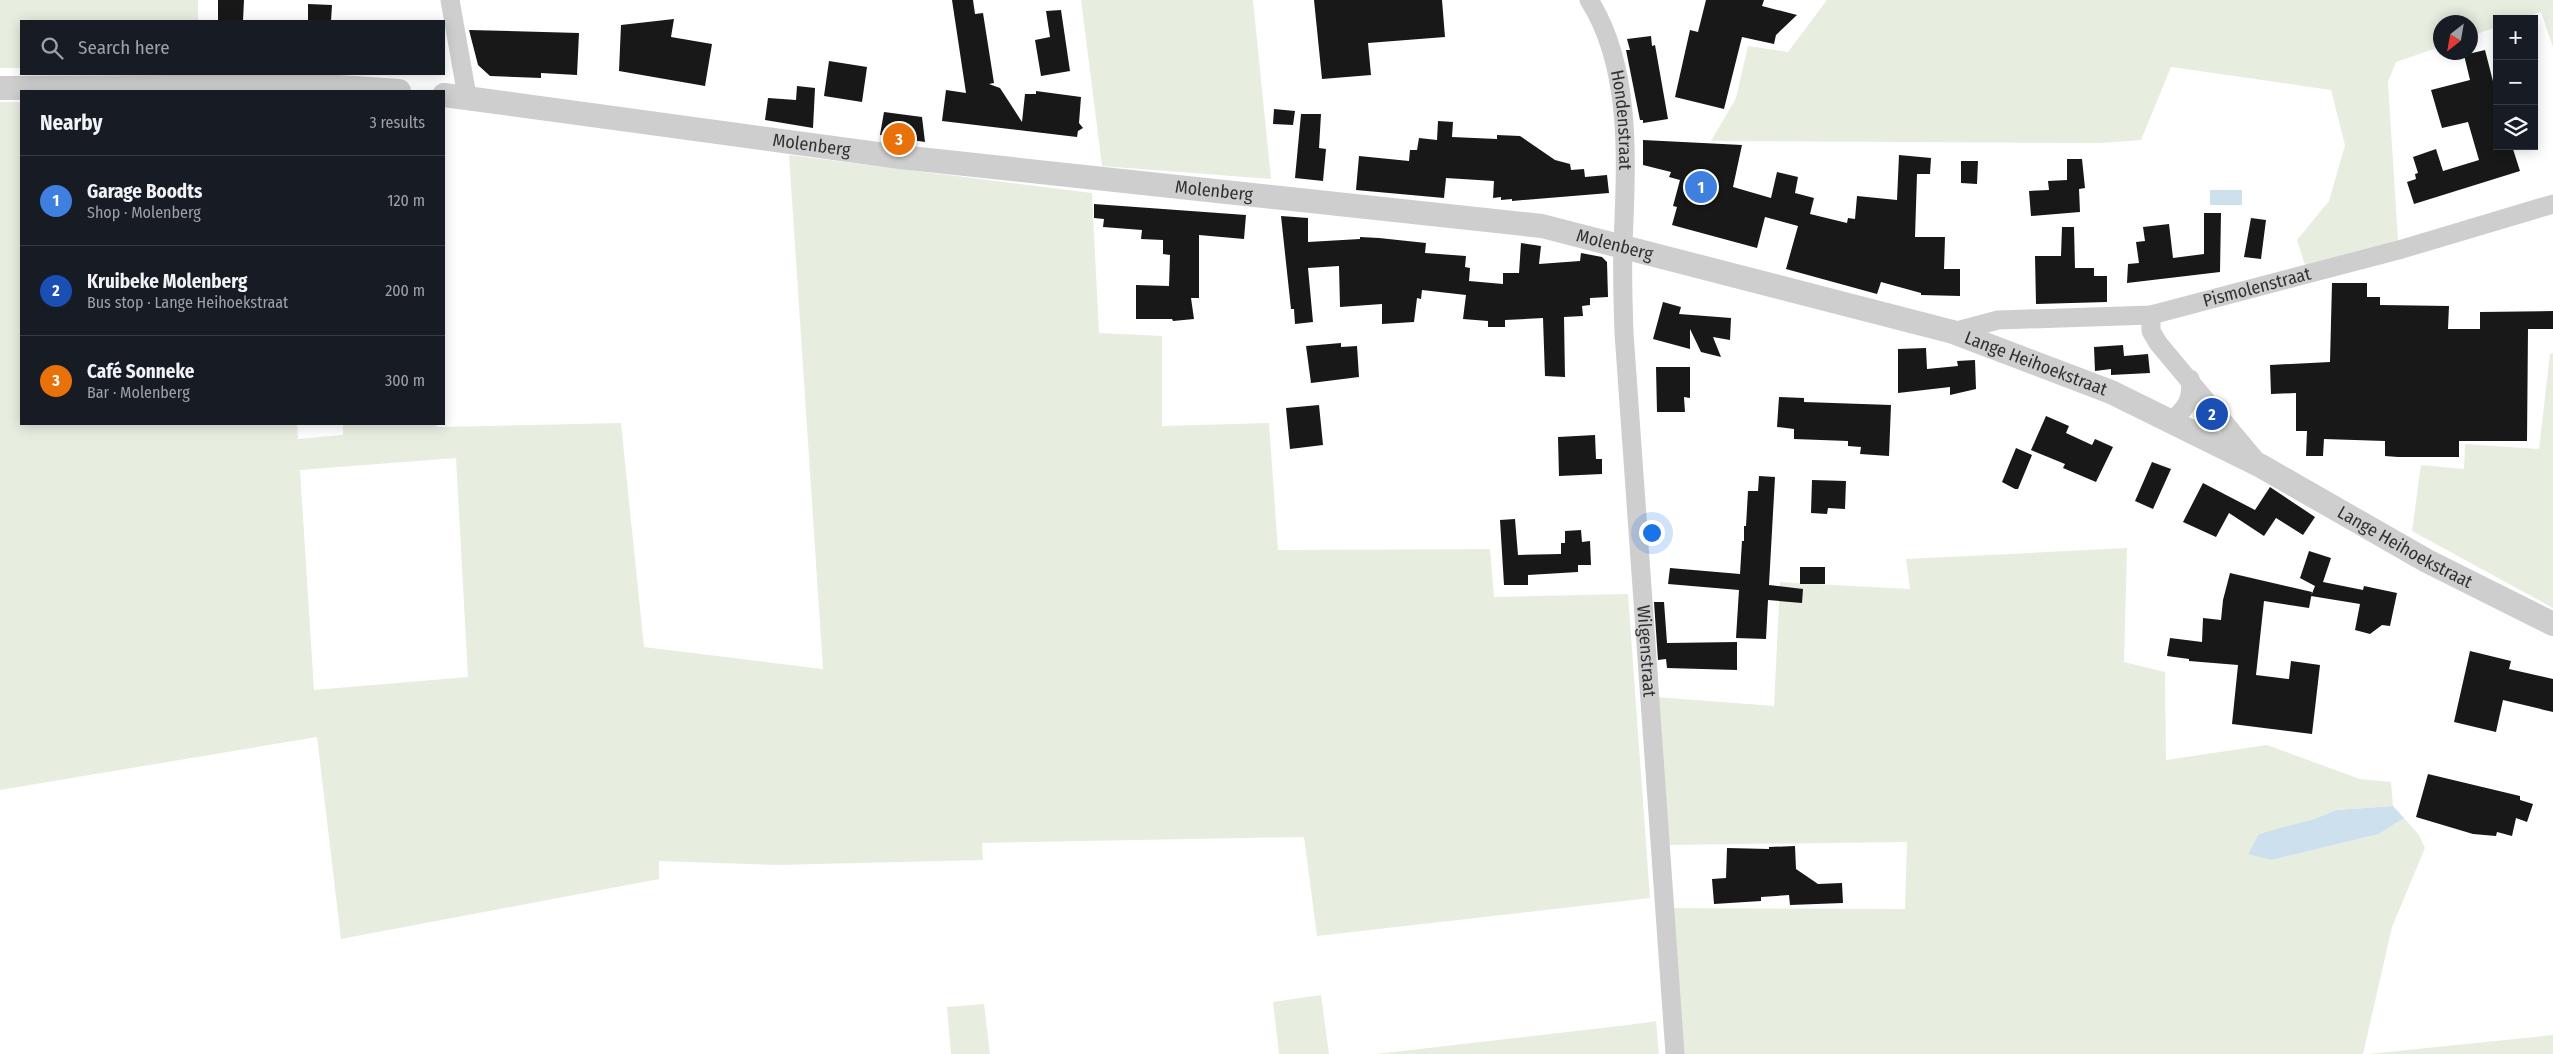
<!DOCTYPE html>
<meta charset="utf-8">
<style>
:root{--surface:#171b24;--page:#242831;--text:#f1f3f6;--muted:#9ea1a6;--line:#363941;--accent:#ea580c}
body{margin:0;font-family:"Fira Sans Condensed",sans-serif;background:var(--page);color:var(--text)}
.controls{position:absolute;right:15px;top:15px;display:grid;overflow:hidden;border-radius:0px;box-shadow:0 2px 12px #0003}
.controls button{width:45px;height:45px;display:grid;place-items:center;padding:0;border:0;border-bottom:1px solid var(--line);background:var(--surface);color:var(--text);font:25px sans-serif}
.compass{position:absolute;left:2433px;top:15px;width:45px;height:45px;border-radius:50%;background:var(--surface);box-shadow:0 2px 12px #0003;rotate:211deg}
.you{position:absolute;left:1651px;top:532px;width:18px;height:18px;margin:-12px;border:4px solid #fff;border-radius:50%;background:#1a73e8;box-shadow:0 0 0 8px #1a73e833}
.badge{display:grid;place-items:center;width:32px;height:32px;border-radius:50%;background:var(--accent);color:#fff;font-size:16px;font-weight:700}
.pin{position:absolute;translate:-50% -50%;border:2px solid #fff;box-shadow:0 1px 5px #0006}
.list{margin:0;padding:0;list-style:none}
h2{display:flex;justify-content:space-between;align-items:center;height:65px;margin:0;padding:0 20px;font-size:21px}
h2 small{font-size:16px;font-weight:400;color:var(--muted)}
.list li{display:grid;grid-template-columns:32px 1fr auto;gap:15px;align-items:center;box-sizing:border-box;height:90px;padding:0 20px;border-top:1px solid var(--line)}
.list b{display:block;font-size:19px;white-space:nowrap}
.list p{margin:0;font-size:16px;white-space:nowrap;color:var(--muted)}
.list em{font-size:16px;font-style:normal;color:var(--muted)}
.icon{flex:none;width:28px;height:28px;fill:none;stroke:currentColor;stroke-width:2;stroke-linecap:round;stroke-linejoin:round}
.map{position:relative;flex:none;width:2553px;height:1054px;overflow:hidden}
.search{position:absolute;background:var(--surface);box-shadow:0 2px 12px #0003;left:20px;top:20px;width:425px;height:55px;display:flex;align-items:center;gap:12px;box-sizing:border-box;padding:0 18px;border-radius:0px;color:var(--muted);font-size:19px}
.panel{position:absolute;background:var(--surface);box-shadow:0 2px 12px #0003;left:20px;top:90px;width:425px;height:335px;border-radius:0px}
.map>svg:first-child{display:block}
</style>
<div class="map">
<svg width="2553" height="1054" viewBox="0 0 2553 1054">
<rect width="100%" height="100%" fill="#fff"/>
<path fill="#e7eee0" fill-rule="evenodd" d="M 0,0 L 198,0 L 198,21 L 21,21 L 21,68 L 0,68 Z
M 1081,0 L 1253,0 L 1271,179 L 1102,166 Z
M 1827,0 L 2553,0 L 2553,47 L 2541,12 L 2521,19 L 2497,19 L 2497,27 L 2471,36 L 2470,22 L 2440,22 L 2440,47 L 2396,62 L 2388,82 L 2398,240 L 2305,265 L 2297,240 L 2329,201 L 2345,145 L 2331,90 L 2171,67 L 2141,140 L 2100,143 L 1711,141 L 1736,98 L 1748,46 L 1788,52 Z
M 0,102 L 21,102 L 21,424 L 297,424 L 298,439 L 343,435 L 343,424 L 436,424 L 437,427 L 621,423 L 644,647 L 823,669 L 789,155 L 1092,193 L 1099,333 L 1162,336 L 1162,426 L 1269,423 L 1278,550 L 1490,549 L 1494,597 L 1628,594 L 1650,898 L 1317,936 L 1304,837 L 982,843 L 983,860 L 776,865 L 659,861 L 659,879 L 341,939 L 317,737 L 0,790 ZM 456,458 L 468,677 L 314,690 L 300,470 Z
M 2553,353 L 2553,608 L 2412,531 L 2421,465 L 2464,469 L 2465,444 L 2539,449 L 2550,354 Z
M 2127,548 L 2124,662 L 2165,672 L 2166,760 L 2267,745 L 2360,779 L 2391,782 L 2393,806 L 2337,810 L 2314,819 L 2272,860 L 2379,834 L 2404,818 L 2419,835 L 2425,848 L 2392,927 L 2363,1054 L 1684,1054 L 1671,908 L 1905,909 L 1907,842 L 1669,845 L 1656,697 L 1774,706 L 1780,582 L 1910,589 L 1906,559 Z
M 1321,995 L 1329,1054 L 1279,1054 L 1273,1002 Z
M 984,1004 L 990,1054 L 951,1054 L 947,1007 Z
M 1656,1021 L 1659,1054 L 1376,1054 L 1628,1025 Z
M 2553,1035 L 2553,1054 L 2368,1054 Z"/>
<path fill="#cde0ed" d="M 2210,190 L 2242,190 L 2242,205 L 2210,205 Z
M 2393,806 L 2404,818 L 2379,834 L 2272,860 L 2248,854 L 2259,834 L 2314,819 L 2337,810 Z"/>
<path fill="#181818" d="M 218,0 L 244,0 L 243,21 L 218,21 Z
M 952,0 L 973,0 L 975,14 L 983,13 L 994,83 L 989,84 L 1000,88 L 1022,122 L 1025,94 L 1036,94 L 1036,91 L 1081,97 L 1079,123 L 1083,128 L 1078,131 L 1077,137 L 942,121 L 946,90 L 966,93 Z
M 1314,0 L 1442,0 L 1445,37 L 1368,43 L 1371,75 L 1322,79 Z
M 1706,0 L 1764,0 L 1762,6 L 1797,15 L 1776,35 L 1774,44 L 1742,37 L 1724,109 L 1675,97 L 1690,30 L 1698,32 Z
M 308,4 L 332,5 L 331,21 L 308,21 Z
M 1061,10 L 1070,71 L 1041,76 L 1035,40 L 1050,37 L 1046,11 Z
M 674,19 L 671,37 L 712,44 L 705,86 L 619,71 L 621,25 Z
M 469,30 L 579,33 L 577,75 L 541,73 L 541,78 L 490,76 L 478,65 Z
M 1651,36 L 1652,46 L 1655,45 L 1668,119 L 1643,123 L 1643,120 L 1640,120 L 1626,50 L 1630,50 L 1627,39 Z
M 2485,50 L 2497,97 L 2497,146 L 2512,146 L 2520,171 L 2414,204 L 2407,182 L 2416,179 L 2415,174 L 2418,173 L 2413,157 L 2436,149 L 2443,171 L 2479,160 L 2468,122 L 2442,128 L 2431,90 L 2470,80 L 2464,55 Z
M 829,61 L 867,67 L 862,102 L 824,96 Z
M 797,86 L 815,88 L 813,128 L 765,120 L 768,98 L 796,100 Z
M 1274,109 L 1295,111 L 1293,125 L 1273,124 Z
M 884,112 L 922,117 L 925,142 L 880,135 Z
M 1301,114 L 1321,114 L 1319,148 L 1326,149 L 1323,181 L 1295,178 Z
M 1438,121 L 1453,122 L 1452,137 L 1497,139 L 1497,135 L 1520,136 L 1555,160 L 1570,164 L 1571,170 L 1584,169 L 1585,177 L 1607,175 L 1609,193 L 1512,201 L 1512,199 L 1501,200 L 1501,197 L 1493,198 L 1494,181 L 1446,178 L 1444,198 L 1356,190 L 1359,156 L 1409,161 L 1410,150 L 1417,150 L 1419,138 L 1437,140 Z
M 1643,140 L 1742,145 L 1733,187 L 1771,198 L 1777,172 L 1798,177 L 1795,193 L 1814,198 L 1810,214 L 1847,223 L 1848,218 L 1855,219 L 1857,196 L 1897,200 L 1899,155 L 1931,158 L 1930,174 L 1917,174 L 1915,237 L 1945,237 L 1944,269 L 1960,269 L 1960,296 L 1921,295 L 1921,293 L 1881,282 L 1877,294 L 1786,269 L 1798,226 L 1765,217 L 1757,248 L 1672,225 L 1677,207 L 1673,206 L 1680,180 L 1669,177 L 1671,172 L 1643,165 Z
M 2067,159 L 2082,159 L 2085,188 L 2079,189 L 2080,212 L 2031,216 L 2029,191 L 2049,190 L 2048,181 L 2067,180 Z
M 1961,161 L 1978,161 L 1977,184 L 1961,183 Z
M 1094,204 L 1246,215 L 1244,239 L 1199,235 L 1199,298 L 1191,298 L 1194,319 L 1173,321 L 1172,319 L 1136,319 L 1136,285 L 1169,286 L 1170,255 L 1163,254 L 1163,240 L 1141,239 L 1142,230 L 1103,227 L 1104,219 L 1094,218 Z
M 2204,213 L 2221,213 L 2220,272 L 2127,283 L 2128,264 L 2139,263 L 2136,242 L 2145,241 L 2143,227 L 2169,224 L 2173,258 L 2204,254 Z
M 1281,216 L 1308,218 L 1308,242 L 1360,239 L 1360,237 L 1379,238 L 1426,243 L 1425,253 L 1466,256 L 1465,267 L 1470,268 L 1469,281 L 1503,284 L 1503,273 L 1519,273 L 1521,243 L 1541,246 L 1539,264 L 1580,261 L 1581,253 L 1602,257 L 1607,262 L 1608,297 L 1590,298 L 1590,305 L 1582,306 L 1583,316 L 1564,317 L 1565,377 L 1545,376 L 1543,318 L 1505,320 L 1505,327 L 1488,327 L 1488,321 L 1463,319 L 1466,295 L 1422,290 L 1421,299 L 1417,298 L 1414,322 L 1382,324 L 1382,304 L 1340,307 L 1339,266 L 1308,268 L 1313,322 L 1295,324 L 1294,309 L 1291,309 Z
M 2251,218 L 2266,220 L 2261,259 L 2244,257 Z
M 2062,227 L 2074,227 L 2075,268 L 2094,268 L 2094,276 L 2107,276 L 2107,302 L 2036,304 L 2035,256 L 2061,256 Z
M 2332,283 L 2367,283 L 2367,297 L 2380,297 L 2380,305 L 2449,306 L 2448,329 L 2480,329 L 2480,312 L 2553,311 L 2553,329 L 2528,329 L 2527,441 L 2459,441 L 2459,457 L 2398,457 L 2385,456 L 2385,441 L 2324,439 L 2323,456 L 2306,456 L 2307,431 L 2296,431 L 2296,393 L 2271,394 L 2270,365 L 2330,362 Z
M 1663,302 L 1681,307 L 1679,314 L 1731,318 L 1730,340 L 1713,337 L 1721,357 L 1701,352 L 1690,329 L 1690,349 L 1653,339 Z
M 1341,343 L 1341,347 L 1357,346 L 1359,377 L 1311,383 L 1306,346 Z
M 2123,345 L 2124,356 L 2148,354 L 2150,373 L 2111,375 L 2111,369 L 2095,371 L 2094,347 Z
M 1926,348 L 1927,369 L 1958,366 L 1957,361 L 1975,360 L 1976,389 L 1950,395 L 1950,387 L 1898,393 L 1898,349 Z
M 1656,367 L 1690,367 L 1690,398 L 1684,397 L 1685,412 L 1657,412 Z
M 1779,397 L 1804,398 L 1804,402 L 1891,405 L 1889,456 L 1860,454 L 1861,447 L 1848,446 L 1848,441 L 1794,439 L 1794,429 L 1777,427 Z
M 1319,405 L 1323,445 L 1290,449 L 1286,408 Z
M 2046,416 L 2069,426 L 2066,433 L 2092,445 L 2095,439 L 2113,447 L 2096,482 L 2063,468 L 2065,464 L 2031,450 Z
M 1595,435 L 1596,459 L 1602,459 L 1602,474 L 1559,476 L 1558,437 Z
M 2016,448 L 2032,455 L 2018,489 L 2015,489 L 2002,482 Z
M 2152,462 L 2171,469 L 2153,509 L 2135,501 Z
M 1759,476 L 1775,477 L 1769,585 L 1803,589 L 1802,603 L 1768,600 L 1766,639 L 1736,638 L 1739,590 L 1668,584 L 1670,568 L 1740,574 L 1742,541 L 1744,541 L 1744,526 L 1746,526 L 1748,491 L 1758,491 Z
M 1812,480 L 1846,481 L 1845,509 L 1828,508 L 1827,514 L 1811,513 Z
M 2203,483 L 2255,510 L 2270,487 L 2315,517 L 2303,535 L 2276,518 L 2264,536 L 2229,513 L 2216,537 L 2183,522 Z
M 1515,519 L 1518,555 L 1561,554 L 1561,543 L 1565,543 L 1565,531 L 1581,530 L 1582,542 L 1590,541 L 1591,565 L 1578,565 L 1578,572 L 1528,575 L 1528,585 L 1504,585 L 1500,520 Z
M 2309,551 L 2331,558 L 2323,582 L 2363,590 L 2364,586 L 2397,593 L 2390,626 L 2382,625 L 2370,634 L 2355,630 L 2360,604 L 2311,596 L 2315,586 L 2300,578 Z
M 1800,567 L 1825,567 L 1825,584 L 1800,584 Z
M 2230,573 L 2312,592 L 2309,608 L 2264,601 L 2256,675 L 2289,679 L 2291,661 L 2320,665 L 2312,734 L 2232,724 L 2238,665 L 2189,661 L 2189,659 L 2167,656 L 2170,638 L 2202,642 L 2203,618 L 2221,620 L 2223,600 Z
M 1654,602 L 1664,602 L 1667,643 L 1737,642 L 1737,670 L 1667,668 L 1666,659 L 1658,660 Z
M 2470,651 L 2511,661 L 2509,669 L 2553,679 L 2553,712 L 2503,700 L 2496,732 L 2454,722 Z
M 2428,774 L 2520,796 L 2520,800 L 2533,804 L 2527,822 L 2516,818 L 2512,836 L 2497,832 L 2496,836 L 2473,834 L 2416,817 Z
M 1795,846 L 1796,869 L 1818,884 L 1842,883 L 1843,903 L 1790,905 L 1789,895 L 1761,897 L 1761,901 L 1714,904 L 1712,879 L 1726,878 L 1727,848 L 1769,849 L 1769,847 Z"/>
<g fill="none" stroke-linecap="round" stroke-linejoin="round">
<g stroke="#cecece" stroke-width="19">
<path d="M 450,0 L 467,96"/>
<path id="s1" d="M 1589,0 C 1633,69 1626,166 1623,245 C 1622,274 1623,304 1624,333 L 1675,1054"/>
<path d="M 2151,315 L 2151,331 L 2158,343 L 2258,463"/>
<path id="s2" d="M 1953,332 L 1998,320 L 2151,315 L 2402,249 L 2553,204"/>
<path d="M 2171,421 C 2186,409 2193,399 2190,379"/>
</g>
<g stroke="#cecece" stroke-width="24">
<path d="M 0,88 L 324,86 L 399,91"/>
<path id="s3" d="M 444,95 L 900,157 L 1542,226 L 1953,332 L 2111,392 L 2261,466 L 2427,561 L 2553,624"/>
</g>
</g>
<g text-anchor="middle" stroke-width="5" stroke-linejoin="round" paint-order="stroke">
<g font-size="18" fill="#313131" stroke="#fff">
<text dy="6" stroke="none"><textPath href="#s1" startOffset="126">Hondenstraat</textPath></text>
<text dy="6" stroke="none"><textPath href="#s3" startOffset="371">Molenberg</textPath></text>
<text dy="6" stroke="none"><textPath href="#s3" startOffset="776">Molenberg</textPath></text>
<text dy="6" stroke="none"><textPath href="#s3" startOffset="1181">Molenberg</textPath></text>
<text dy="6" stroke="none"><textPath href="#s2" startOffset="309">Pismolenstraat</textPath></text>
<text dy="6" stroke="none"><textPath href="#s3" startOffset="1619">Lange Heihoekstraat</textPath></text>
<text dy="6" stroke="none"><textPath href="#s3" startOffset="2032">Lange Heihoekstraat</textPath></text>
<text dy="6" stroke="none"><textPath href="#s1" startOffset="658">Wilgenstraat</textPath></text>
</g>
</g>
</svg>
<div class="controls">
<button>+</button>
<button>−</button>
<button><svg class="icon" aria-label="layers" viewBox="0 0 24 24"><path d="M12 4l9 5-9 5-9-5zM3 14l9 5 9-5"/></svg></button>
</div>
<svg class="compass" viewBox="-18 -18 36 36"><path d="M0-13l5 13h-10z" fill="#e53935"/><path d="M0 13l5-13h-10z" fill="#9ea1a6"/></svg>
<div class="you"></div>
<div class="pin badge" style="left:1701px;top:187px;background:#3f7fe0">1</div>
<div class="pin badge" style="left:2212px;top:414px;background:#1a4fb4">2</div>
<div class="pin badge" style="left:899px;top:139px;background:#e8710a">3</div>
<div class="search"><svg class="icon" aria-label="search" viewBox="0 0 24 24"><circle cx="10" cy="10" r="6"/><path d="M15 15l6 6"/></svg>Search here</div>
<section class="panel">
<h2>Nearby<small>3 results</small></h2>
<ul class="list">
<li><span class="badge" style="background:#3f7fe0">1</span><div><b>Garage Boodts</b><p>Shop · Molenberg</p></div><em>120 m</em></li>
<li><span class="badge" style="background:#1a4fb4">2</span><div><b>Kruibeke Molenberg</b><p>Bus stop · Lange Heihoekstraat</p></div><em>200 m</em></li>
<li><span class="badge" style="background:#e8710a">3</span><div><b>Café Sonneke</b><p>Bar · Molenberg</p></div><em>300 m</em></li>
</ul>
</section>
</div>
